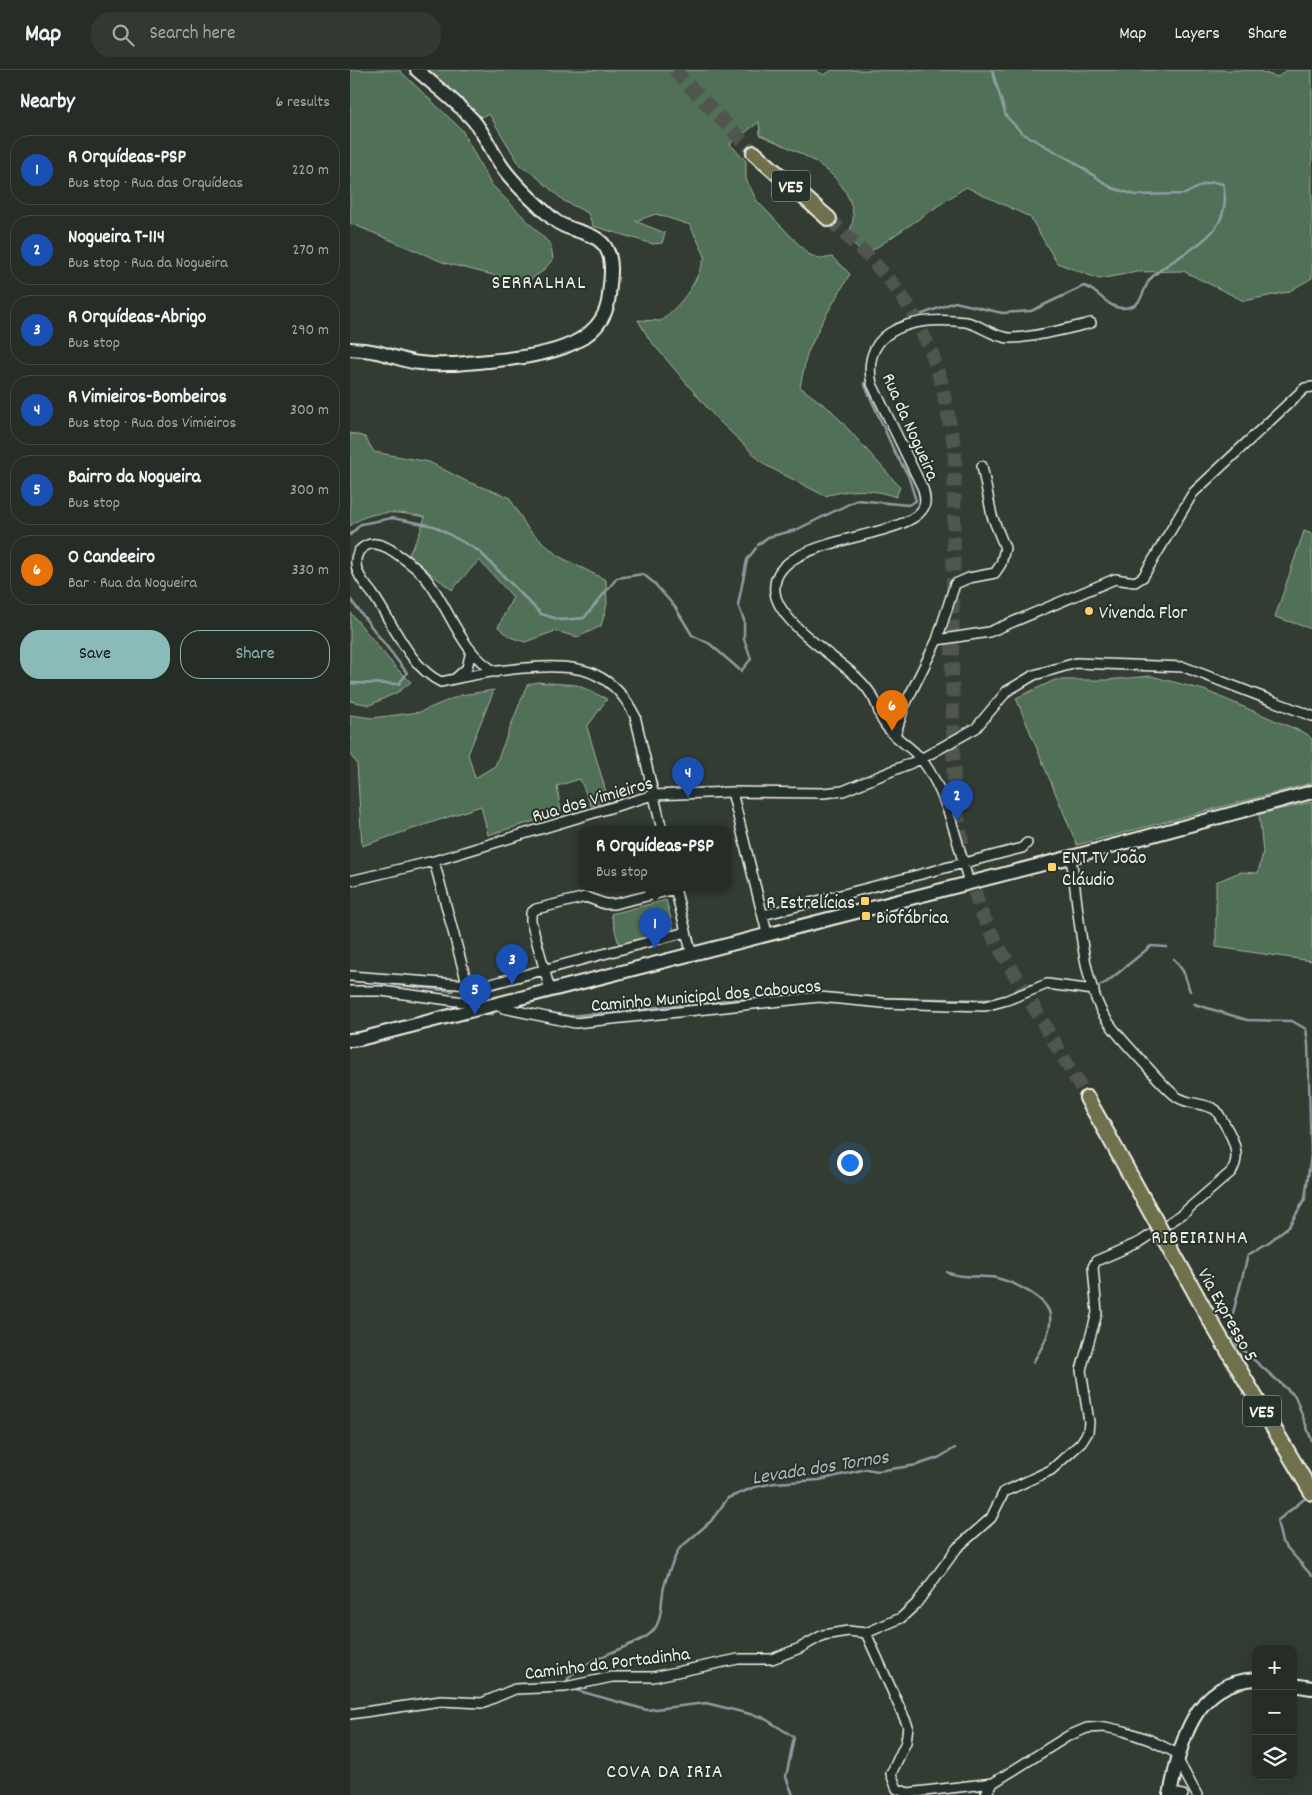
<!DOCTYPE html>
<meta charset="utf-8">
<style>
:root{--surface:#262d26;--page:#323932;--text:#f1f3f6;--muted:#a4a8a7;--line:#424943;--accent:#8bbbb9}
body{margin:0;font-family:Dekko,sans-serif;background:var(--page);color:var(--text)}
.controls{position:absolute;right:15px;bottom:15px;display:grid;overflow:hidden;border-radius:10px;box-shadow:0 5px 20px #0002}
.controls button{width:45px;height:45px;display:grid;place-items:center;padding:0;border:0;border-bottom:1px solid var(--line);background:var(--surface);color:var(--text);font:25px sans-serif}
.you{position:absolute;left:499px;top:1092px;width:18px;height:18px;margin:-12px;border:4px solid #fff;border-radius:50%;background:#1a73e8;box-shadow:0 0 0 8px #1a73e833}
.badge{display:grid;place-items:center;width:32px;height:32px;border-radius:50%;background:var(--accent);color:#fff;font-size:16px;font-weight:700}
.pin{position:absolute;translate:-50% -41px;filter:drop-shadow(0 1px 2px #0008)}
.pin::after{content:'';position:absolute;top:26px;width:18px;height:15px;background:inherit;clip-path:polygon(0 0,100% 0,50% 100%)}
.popup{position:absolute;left:229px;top:756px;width:152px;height:65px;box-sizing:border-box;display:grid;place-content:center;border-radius:10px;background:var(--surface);filter:drop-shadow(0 1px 4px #0005);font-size:16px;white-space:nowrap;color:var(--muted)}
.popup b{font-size:19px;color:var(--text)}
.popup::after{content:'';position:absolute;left:50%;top:100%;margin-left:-10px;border:10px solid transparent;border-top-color:var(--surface)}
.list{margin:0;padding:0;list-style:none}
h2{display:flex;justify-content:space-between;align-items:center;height:65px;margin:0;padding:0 20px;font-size:21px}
h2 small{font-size:16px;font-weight:400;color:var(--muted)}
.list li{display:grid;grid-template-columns:32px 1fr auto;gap:15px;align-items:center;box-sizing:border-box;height:70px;margin:0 10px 10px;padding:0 10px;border:1px solid var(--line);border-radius:20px}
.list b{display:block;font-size:19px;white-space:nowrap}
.list p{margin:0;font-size:16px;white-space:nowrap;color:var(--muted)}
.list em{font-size:16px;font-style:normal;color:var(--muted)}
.actions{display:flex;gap:10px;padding:15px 20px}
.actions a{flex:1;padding:11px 0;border:1px solid var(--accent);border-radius:20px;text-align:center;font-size:18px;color:var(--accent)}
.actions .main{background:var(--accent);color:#111}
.icon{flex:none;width:28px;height:28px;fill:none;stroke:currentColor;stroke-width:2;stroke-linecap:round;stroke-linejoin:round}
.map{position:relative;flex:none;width:962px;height:1725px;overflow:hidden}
header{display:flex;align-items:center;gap:30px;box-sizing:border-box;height:70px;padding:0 25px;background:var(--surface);border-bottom:1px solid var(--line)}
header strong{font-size:24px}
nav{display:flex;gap:28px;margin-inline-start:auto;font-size:18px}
.search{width:350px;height:45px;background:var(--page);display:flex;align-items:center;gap:12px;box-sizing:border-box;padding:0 18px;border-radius:20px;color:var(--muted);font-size:19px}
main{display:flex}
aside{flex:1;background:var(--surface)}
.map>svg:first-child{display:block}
</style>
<header>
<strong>Map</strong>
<div class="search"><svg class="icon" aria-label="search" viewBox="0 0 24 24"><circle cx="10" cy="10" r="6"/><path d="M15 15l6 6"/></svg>Search here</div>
<nav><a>Map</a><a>Layers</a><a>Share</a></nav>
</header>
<main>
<aside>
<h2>Nearby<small>6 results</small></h2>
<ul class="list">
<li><span class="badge" style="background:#1a4fb4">1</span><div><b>R Orquídeas-PSP</b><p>Bus stop · Rua das Orquídeas</p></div><em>220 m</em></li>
<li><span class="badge" style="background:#1a4fb4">2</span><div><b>Nogueira T-114</b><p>Bus stop · Rua da Nogueira</p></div><em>270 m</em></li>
<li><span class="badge" style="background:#1a4fb4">3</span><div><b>R Orquídeas-Abrigo</b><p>Bus stop</p></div><em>290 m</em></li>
<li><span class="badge" style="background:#1a4fb4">4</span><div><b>R Vimieiros-Bombeiros</b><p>Bus stop · Rua dos Vimieiros</p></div><em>300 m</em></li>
<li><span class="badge" style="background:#1a4fb4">5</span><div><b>Bairro da Nogueira</b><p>Bus stop</p></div><em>300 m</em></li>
<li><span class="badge" style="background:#e8710a">6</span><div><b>O Candeeiro</b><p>Bar · Rua da Nogueira</p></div><em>330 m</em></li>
</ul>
<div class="actions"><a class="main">Save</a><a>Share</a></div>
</aside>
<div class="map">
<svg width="962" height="1725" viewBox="0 0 962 1725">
<rect width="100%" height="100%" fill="#323c33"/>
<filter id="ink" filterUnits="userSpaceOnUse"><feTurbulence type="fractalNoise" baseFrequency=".02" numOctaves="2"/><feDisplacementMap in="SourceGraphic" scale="10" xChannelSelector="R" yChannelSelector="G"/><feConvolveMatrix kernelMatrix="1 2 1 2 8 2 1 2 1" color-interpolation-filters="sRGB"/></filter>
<g filter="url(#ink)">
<path fill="#517059" stroke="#a2b0a0" d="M 0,0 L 49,0 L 112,60 L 140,113 L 201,175 L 203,189 L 193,201 L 175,213 L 95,193 L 0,153 Z
M 67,0 L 465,0 L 474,5 L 482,0 L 905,0 L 928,7 L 936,0 L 962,0 L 962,208 L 938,222 L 894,231 L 833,201 L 787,202 L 749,209 L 707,193 L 680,147 L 616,117 L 514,186 L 498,167 C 500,160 504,151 503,144 C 497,99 446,81 410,65 L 409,52 L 380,74 L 396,91 L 396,109 L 407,131 L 458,184 L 470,189 L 482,187 L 500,204 L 472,252 L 457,284 L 450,317 L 482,341 L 550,417 L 546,427 C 521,418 500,419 475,426 L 415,395 L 365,347 L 299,269 L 288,250 L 311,251 C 335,230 345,216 355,186 L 340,155 L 306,144 L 285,151 L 315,163 L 312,173 L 303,174 L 243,156 L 238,143 L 214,131 L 181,102 L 171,97 L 139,44 L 123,50 Z
M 0,363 L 15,367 L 24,382 L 79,392 L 118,412 L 159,427 L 178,459 L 208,486 L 256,510 L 257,534 L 251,556 L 228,567 L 205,561 L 175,572 L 160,567 L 148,557 L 163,527 L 129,490 L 102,520 L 58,486 L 69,465 L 75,447 C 48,442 22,438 0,456 Z
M 954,461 L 962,464 L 962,559 L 925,547 Z
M 0,542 L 46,598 L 61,612 L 48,622 L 20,635 L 0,631 Z
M 801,606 L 854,620 L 957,664 L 962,669 L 962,713 L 727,775 L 666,628 L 705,610 L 756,610 Z
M 187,612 L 227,615 L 257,629 L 237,657 L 259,732 L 241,736 L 230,709 L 207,716 L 211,743 L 138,765 L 131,736 L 12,776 L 7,693 L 0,685 L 0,645 L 22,648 L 70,642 L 111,625 L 144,620 L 118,684 L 125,708 L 145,696 L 177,615 Z
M 962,732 L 962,891 L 866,877 L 866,812 L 890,802 L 908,803 L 913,782 L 909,744 Z
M 316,830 L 324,860 L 269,875 L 261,844 Z"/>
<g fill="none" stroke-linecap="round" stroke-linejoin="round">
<path stroke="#909da1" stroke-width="2.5" d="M 551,252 L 605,232 L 652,243 L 681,241 L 734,216 C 747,219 758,239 773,238 C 796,237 790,219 802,207 C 830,180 886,168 873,114 L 863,112 L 852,115 L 835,124 L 786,125 L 762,118 L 724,92 L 672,63 L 656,46 L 642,0
M 0,465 L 11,454 L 42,448 L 84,456 L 129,481 L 191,544 L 211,550 L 234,548 L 267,508 L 293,504 L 304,513 L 325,537 L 342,565 L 360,574 L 391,601 L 401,589 L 394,569 L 394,550 L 388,535 L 397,490 L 406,478
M 408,475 L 418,467 L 446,460 L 507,430 L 558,435 L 566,431 L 558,405 L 545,383 L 514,313
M 0,529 L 57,603 L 49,614 L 0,613
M 824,889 L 833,901 L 840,921
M 15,911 L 103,921
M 747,917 L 757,912 L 801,876 L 817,877
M 520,928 L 642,930
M 844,934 L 897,950 L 942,951 L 956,959 L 958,974 L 961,1085 L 955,1129 L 939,1156 L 919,1172 L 898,1185 L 880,1255 L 887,1275 L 945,1326 L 962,1371
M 194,942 L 220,946 L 387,929 L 412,929
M 135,944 L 143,944
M 597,1202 C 610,1209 630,1205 646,1208 C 661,1211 699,1228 700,1246 C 702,1261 691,1280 683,1292
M 958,1426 L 927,1451 L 932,1472 L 962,1506
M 329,1479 L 361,1451 L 378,1428 L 405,1417 L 425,1413 L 469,1410 L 516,1399 L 528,1401 L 567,1395 L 588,1388 L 605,1378
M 216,1614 C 219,1594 282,1577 297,1566 C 314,1555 310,1534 314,1517 C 317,1505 322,1493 328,1481
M 222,1619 L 297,1640 L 356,1633 L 412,1647 L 444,1667 L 436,1707 L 443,1725"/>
<path stroke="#4f574e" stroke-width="14" stroke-dasharray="14 7" stroke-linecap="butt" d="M 324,0 L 404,83
M 479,149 L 518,186 L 543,214 L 558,235 L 581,280 L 591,311 L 605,379 L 602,586 L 604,724 L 613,778
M 619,801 L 630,840 L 647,874 L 737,1028"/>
<g stroke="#f4f1e8" stroke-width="12">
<path id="street" d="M 587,570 L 605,514 L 619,508 L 645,503 L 651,494 L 655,478 L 642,446 L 632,396
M 146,602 C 111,583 101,541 78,511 C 71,501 60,493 50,486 C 43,481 35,475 26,474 C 19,473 14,476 9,481 C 0,496 12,511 22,523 C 42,551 60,598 91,612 C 128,603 213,587 246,605 C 265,614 276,628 285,646 L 312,760
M 106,608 L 117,598 L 121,581
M 545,666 L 554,637 L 587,570 L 639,562 L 765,509 L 785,512 L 793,507 L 843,423 L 955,318 L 962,317
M 382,722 L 417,863
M 84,791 L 118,917
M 0,811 L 84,791 L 303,725 L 382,722 L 473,723 L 493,721 L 571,689 L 626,658 L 657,621 L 684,605 L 726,593 L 834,597 L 962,646
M 619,813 C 607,772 598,725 572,690 C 560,675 541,667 532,650 C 529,645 529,640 527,636 C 523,624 511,611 502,603 C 481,584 428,551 425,522 C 418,466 551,471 572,440 C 577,434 575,426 573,419 L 522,314 C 509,255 572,246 616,252 C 631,255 643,267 659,268 C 678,269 720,258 741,253
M 325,818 L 342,885
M 413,845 L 672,778 L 677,773
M 0,906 L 133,916 L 336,862
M 200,920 L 181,851 L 181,843 L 186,839 L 236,827 L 255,834 L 264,834 L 326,819
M 0,921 L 31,921 L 122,933 L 131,938
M 151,933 L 153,938 L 225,953 L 469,927 L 533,933 L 635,936 L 657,930 L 697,914 L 744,920
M 516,1563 L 558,1656 L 556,1672 L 541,1704 L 547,1719 L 558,1723 L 643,1713 L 718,1666 L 737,1658 L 755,1657 L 774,1661 L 800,1670 L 830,1685
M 0,1644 L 91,1631 L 132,1633 L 165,1619 L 215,1617 L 262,1607 L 303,1607 L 388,1589 L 422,1589 L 450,1578 L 473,1565 L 498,1561 L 516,1563 L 551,1548 L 566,1534 L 607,1478 L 641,1448 L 654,1422 L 701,1400 L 731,1373 L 738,1362 L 739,1352 L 731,1300 L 747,1243 L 743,1197 L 746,1191 L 790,1172 L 831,1145 L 881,1102 C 895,1082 877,1058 866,1040 C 853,1032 839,1035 827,1027 C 814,1017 803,1003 792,991 C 779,977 763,961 753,944 C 731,904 728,833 721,787
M 829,1692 L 847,1725
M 821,1722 L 833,1725
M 635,1725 L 643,1713"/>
</g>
<g stroke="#f4f1e8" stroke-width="16">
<path id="secondary" d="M 0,279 C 11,280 23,280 34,284 C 46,287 57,292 70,293 C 92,296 115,293 138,291 C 180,287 255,281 259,225 C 260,212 264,193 257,180 C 248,160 218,163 203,149 C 186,134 166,116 153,98 C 142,83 135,64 123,50 C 107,32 85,16 67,0
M 0,970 L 10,969 L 721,787 L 962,722
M 943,1615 L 962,1618
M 820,1725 C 830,1674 843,1612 906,1609"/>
</g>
<g stroke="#f4f1e8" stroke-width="18">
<path id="primary" d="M 404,83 L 479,149
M 737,1028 L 758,1065
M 864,1257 L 962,1423"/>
</g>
<use href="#street" stroke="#26332d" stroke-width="9"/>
<use href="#secondary" stroke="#26332d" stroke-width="12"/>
<use href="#primary" stroke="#6e714b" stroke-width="14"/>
<g stroke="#f4f1e8" stroke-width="18" stroke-linecap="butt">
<path id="primary-bridge" d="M 758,1065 L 864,1257"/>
</g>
<use href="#primary-bridge" stroke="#6e714b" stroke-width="14"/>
</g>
</g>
<g fill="#ffd166" stroke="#26332d" stroke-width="2">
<circle cx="739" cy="541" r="5"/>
<rect x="697" y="792" width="10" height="10" rx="2.5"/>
<rect x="510" y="826" width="10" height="10" rx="2.5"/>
<rect x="511" y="841" width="10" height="10" rx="2.5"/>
</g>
<g text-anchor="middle" stroke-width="4" stroke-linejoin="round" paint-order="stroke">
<g fill="#26332d" stroke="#b6b8b0" stroke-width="1">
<rect x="422" y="100.5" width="38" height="31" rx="4"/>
<rect x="893" y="1325.5" width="38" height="31" rx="4"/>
</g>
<g font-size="18" font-weight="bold" fill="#f4f1e8">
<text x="441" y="122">VE5</text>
<text x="912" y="1347">VE5</text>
</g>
<g font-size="19" fill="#f4f1e8" stroke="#26332d">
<text transform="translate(562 356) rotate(66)" y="7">Rua da Nogueira</text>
<text transform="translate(242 728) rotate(-16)" y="7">Rua dos Vimieiros</text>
<text transform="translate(356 924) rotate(-5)" y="7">Caminho Municipal dos Caboucos</text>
<text transform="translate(879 1244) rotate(61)" y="7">Via Expresso 5</text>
<text transform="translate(257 1592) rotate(-7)" y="7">Caminho da Portadinha</text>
</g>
<g font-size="19" fill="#f4f1e8" stroke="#26332d" text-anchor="start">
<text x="749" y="548">Vivenda Flor</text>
<text x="712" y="793">ENT TV João<tspan x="712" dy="22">Cláudio</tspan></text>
<text x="505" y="838" text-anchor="end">R Estrelícias</text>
<text x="526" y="853">Biofábrica</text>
</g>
<g font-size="20" letter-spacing="1" fill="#f4f1e8" stroke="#26332d">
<text x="189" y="218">SERRALHAL</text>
<text x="850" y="1173">RIBEIRINHA</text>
<text x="315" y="1707">COVA DA IRIA</text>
</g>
<g font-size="20" font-style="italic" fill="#b2b9b9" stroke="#26332d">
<text transform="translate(470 1396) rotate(-9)" y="7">Levada dos Tornos</text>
</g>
</g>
</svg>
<div class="controls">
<button>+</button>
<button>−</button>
<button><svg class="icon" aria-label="layers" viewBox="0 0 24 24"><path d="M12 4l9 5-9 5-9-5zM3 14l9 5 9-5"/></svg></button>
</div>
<div class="you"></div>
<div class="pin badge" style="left:305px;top:879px;background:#1a4fb4">1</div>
<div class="popup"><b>R Orquídeas-PSP</b>Bus stop</div>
<div class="pin badge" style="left:607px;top:751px;background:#1a4fb4">2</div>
<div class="pin badge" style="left:162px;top:915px;background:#1a4fb4">3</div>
<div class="pin badge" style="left:338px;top:728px;background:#1a4fb4">4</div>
<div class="pin badge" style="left:125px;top:945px;background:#1a4fb4">5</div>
<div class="pin badge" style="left:542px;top:661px;background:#e8710a">6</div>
</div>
</main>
